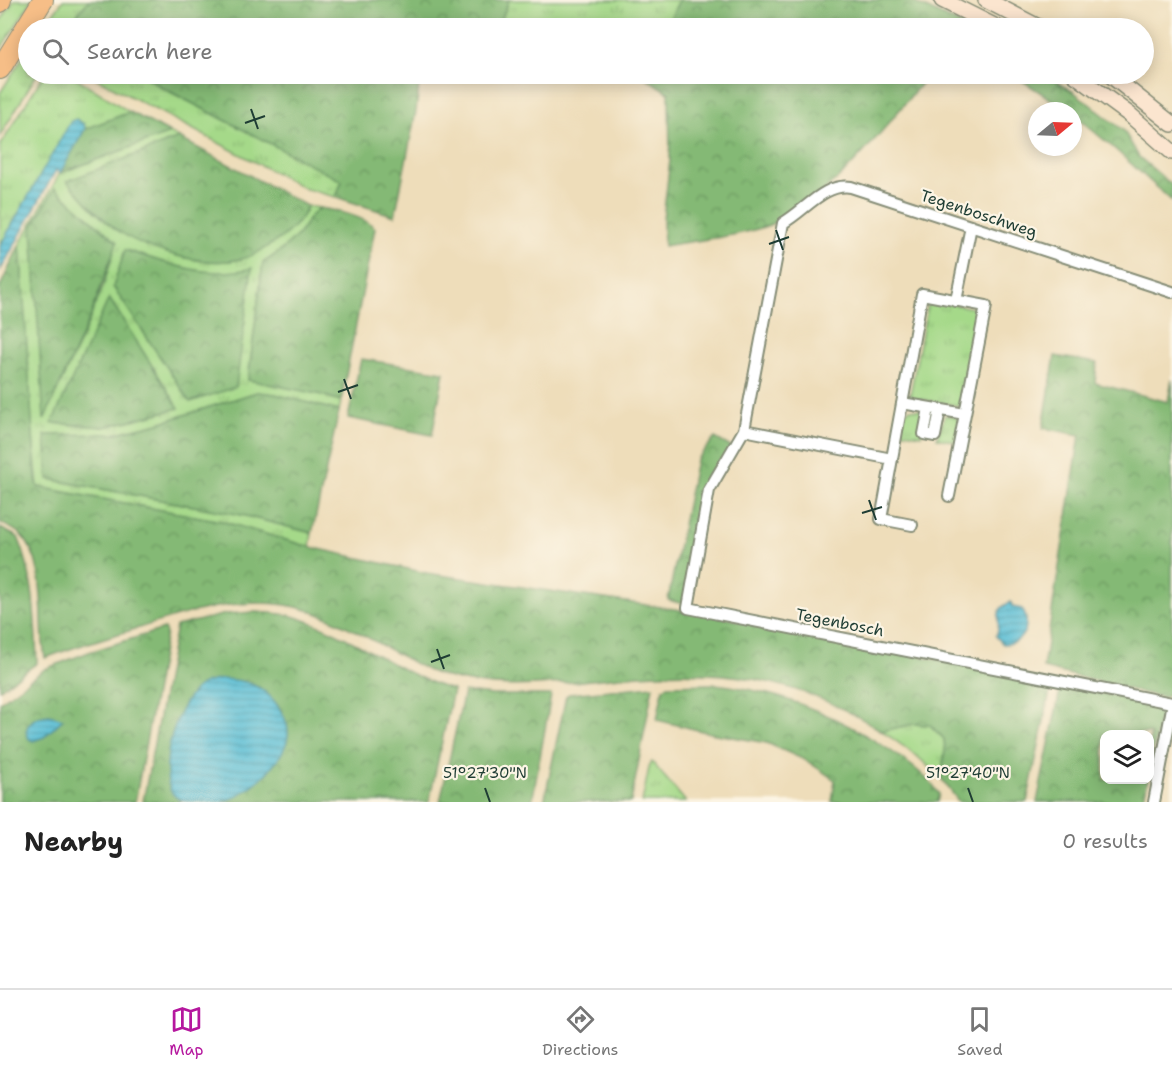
<!DOCTYPE html>
<meta charset="utf-8">
<style>
:root{--surface:#fff;--page:#f2f2f2;--text:#222;--muted:#767676;--line:#e0e0e0;--accent:#b5179e}
body{margin:0;font-family:"Shantell Sans",sans-serif;background:var(--page);color:var(--text)}
.controls{position:absolute;right:18px;bottom:18px;display:grid;overflow:hidden;border-radius:12px;box-shadow:0 3px 15px #0003}
.controls button{width:54px;height:54px;display:grid;place-items:center;padding:0;border:0;border-bottom:2px solid var(--line);background:var(--surface);color:var(--text);font:30px sans-serif}
.compass{position:absolute;left:1028px;top:102px;width:54px;height:54px;border-radius:50%;background:var(--surface);box-shadow:0 3px 15px #0003;rotate:71deg}
.list{margin:0;padding:0;list-style:none}
h2{display:flex;justify-content:space-between;align-items:center;height:78px;margin:0;padding:0 24px;font-size:26px}
h2 small{font-size:20px;font-weight:400;color:var(--muted)}
.icon{flex:none;width:33px;height:33px;fill:none;stroke:currentColor;stroke-width:2;stroke-linecap:round;stroke-linejoin:round}
.map{position:relative;flex:none;width:1172px;height:802px;overflow:hidden}
.search{position:absolute;background:var(--surface);box-shadow:0 3px 15px #0003;left:18px;right:18px;top:18px;height:66px;display:flex;align-items:center;gap:15px;box-sizing:border-box;padding:0 21px;border-radius:33px;color:var(--muted);font-size:22px}
.sheet{height:186px;background:var(--surface)}
nav{display:flex;justify-content:space-around;align-items:center;box-sizing:border-box;height:84px;border-top:2px solid var(--line);background:var(--surface);font-size:16px;color:var(--muted)}
nav a{display:grid;justify-items:center;gap:3px}
nav .on{color:var(--accent)}
.map>svg:first-child{display:block}
</style>
<div class="map">
<svg width="1172" height="802" viewBox="0 0 1172 802">
<defs>
<pattern id="grass-tufts" width="24" height="20" patternUnits="userSpaceOnUse" patternTransform="scale(1.5)"><rect width="24" height="20" fill="#a5d989"/><path d="M3 7l-1-3M5 7V3M7 7l1-3M15 17l-1-3M17 17v-4M19 17l1-3" fill="none" stroke="#8ebb77"/></pattern>
<pattern id="forest-crowns" width="20" height="18" patternUnits="userSpaceOnUse" patternTransform="scale(1.5)"><rect width="20" height="18" fill="#84b975"/><path d="M2 6a3 3 0 1 1 6 0M12 15a3 3 0 1 1 6 0" fill="none" stroke="#6b9861"/></pattern>
<pattern id="water-rules" width="6" height="5" patternUnits="userSpaceOnUse" patternTransform="scale(1.5)"><rect width="6" height="5" fill="#58bed6"/><path d="M0 2.5h6" fill="none" stroke="#489cae"/></pattern>
</defs>
<rect width="100%" height="100%" fill="#fcf5e5"/>
<filter id="ink" filterUnits="userSpaceOnUse"><feTurbulence type="fractalNoise" baseFrequency=".0167" numOctaves="2"/><feDisplacementMap in="SourceGraphic" scale="12" xChannelSelector="R" yChannelSelector="G"/><feConvolveMatrix kernelMatrix="1 2 1 2 8 2 1 2 1" color-interpolation-filters="sRGB"/></filter>
<filter id="wash" filterUnits="userSpaceOnUse"><feTurbulence type="fractalNoise" baseFrequency=".008" numOctaves="4" result="noise"/><feDisplacementMap in="SourceGraphic" scale="24" xChannelSelector="R" yChannelSelector="G"/><feGaussianBlur stdDeviation="1.35" result="paint"/><feColorMatrix in="noise" values="0 0 0 0 0 0 0 0 0 0 0 0 0 0 0 0 0 1.4 0 .05"/><feComposite in="paint" operator="in"/></filter>
<g filter="url(#wash)">
<rect width="100%" height="100%" fill="#eeddba"/>
<path fill="url(#grass-tufts)" stroke="#628b5e" stroke-width="1.5" fill-rule="evenodd" d="M 14,0 L 32,0 L 0,50 L 0,22 Z
M 63,0 L 89,0 L 66,28 L 43,28 Z
M 509,0 L 679,0 L 666,28 L 498,28 Z
M 28,49 L 28,74 L 37,74 L 0,136 L 0,93 Z
M 44,74 L 70,74 L 130,112 L 85,129 L 84,124 L 18,214 L 0,246 L 0,146 Z
M 88,74 L 142,74 L 163,88 L 342,181 L 336,197 L 306,189 Z
M 170,133 L 179,138 L 68,181 C 83,198 98,217 117,230 C 148,251 204,268 241,259 C 251,257 261,251 270,245 C 284,237 302,221 307,206 L 320,208 C 309,214 308,222 301,231 C 291,244 277,254 263,263 L 248,380 L 318,394 L 341,401 L 339,411 L 275,394 L 257,392 L 159,423 L 113,434 L 46,435 L 48,479 L 242,515 L 312,533 L 310,547 L 221,521 L 38,487 L 30,407 L 20,244 L 60,173 ZM 55,188 L 117,242 L 103,287 L 85,331 L 44,419 ZM 126,250 L 179,268 L 207,272 L 234,273 L 113,287 ZM 109,299 L 179,408 L 105,427 L 53,423 Z
M 932,300 L 977,309 L 980,313 L 960,406 L 913,398 L 910,395 L 928,303 Z
M 910,409 L 922,410 L 925,414 L 921,435 L 900,431 L 904,413 Z
M 945,415 L 956,417 L 960,423 L 957,442 L 937,438 Z
M 914,724 L 930,725 L 944,739 L 945,750 L 941,778 L 917,756 L 882,731 Z
M 652,762 L 686,802 L 642,802 L 650,763 Z"/>
<path fill="url(#forest-crowns)" stroke="#527b54" stroke-width="1.5" d="M 89,0 L 509,0 L 498,28 L 66,28 Z
M 679,0 L 909,0 L 968,28 L 666,28 Z
M 142,74 L 420,74 L 416,111 L 395,216 L 336,197 L 342,181 L 163,88 Z
M 645,74 L 929,74 C 884,127 841,191 776,222 C 747,236 697,240 664,246 L 663,219 L 670,160 L 669,93 L 643,76 Z
M 1012,74 L 1043,74 L 1074,92 L 1124,131 L 1139,157 L 1172,185 L 1172,201 L 1116,150 L 1073,114 L 1073,111 L 1069,111 Z
M 130,112 L 170,133 L 60,173 L 85,129 Z
M 179,138 L 307,206 C 302,222 284,237 270,245 C 261,251 251,257 241,259 C 204,268 147,251 117,230 C 98,216 83,198 67,181 Z
M 55,188 L 117,242 L 91,315 L 44,420 L 32,227 Z
M 320,208 C 335,210 366,217 375,228 L 341,401 L 318,394 L 248,380 L 263,263 C 277,254 291,244 301,231 C 308,222 309,214 320,208 Z
M 20,244 L 36,478 L 38,487 L 221,521 L 310,547 L 426,573 L 695,612 L 1052,682 L 1027,802 L 959,802 L 941,778 L 945,750 L 944,739 L 930,725 L 914,724 L 882,731 C 797,677 719,666 619,677 C 556,684 490,695 429,671 C 390,651 352,626 311,611 C 251,591 189,612 132,630 C 103,638 74,647 45,658 C 38,621 49,563 21,535 C 15,529 7,526 0,523 L 0,287 Z
M 125,250 C 167,263 207,280 252,268 L 236,387 L 190,402 L 113,287 Z
M 109,298 L 179,408 L 105,427 L 52,423 Z
M 1055,356 L 1097,363 L 1095,383 L 1168,402 L 1172,380 L 1172,689 L 1171,693 L 1164,698 L 1043,668 L 1080,435 L 1043,428 Z
M 361,359 L 444,372 L 432,435 L 348,418 Z
M 257,392 L 275,394 L 339,411 L 312,533 L 242,515 L 48,479 L 45,435 L 113,434 L 159,423 Z
M 715,438 L 731,447 L 705,489 L 684,604 L 668,600 L 696,460 Z
M 0,528 L 18,537 C 35,577 35,621 37,663 L 0,689 Z
M 255,612 C 268,613 280,613 292,616 C 349,632 396,673 453,690 L 429,802 L 219,802 L 247,789 L 275,763 L 278,706 L 259,687 L 185,705 L 172,735 L 168,758 L 180,802 L 143,802 L 176,626 L 226,614 Z
M 164,629 L 166,633 L 135,802 L 0,802 L 0,702 L 45,669 L 89,652 Z
M 715,684 C 780,691 837,715 891,751 C 908,762 928,777 939,794 L 937,802 L 832,802 L 835,780 L 807,761 L 767,743 L 710,733 L 657,720 L 663,689 L 668,685 Z
M 653,686 L 631,802 L 544,802 L 566,696 L 569,694 Z
M 1061,686 L 1162,704 L 1150,769 L 1150,734 L 1104,734 L 1104,780 L 1148,780 L 1143,802 L 1037,802 Z
M 464,692 L 493,695 L 551,695 L 532,802 L 440,802 Z"/>
<path fill="url(#water-rules)" stroke="#3c7e85" stroke-width="1.5" d="M 76,119 L 84,124 L 85,129 L 60,173 L 56,170 L 0,271 L 0,246 L 71,121 Z
M 1011,602 L 1012,607 L 1022,609 C 1032,625 1023,645 1003,644 L 996,636 C 1003,621 991,610 1011,602 Z
M 223,679 C 246,680 261,685 275,702 C 282,712 289,723 288,736 C 285,762 244,799 219,802 C 213,802 206,802 200,802 C 189,802 179,802 172,793 C 157,768 177,700 201,685 C 207,681 217,680 223,679 Z
M 49,715 L 63,719 L 44,737 L 33,741 L 29,739 L 26,732 C 28,720 38,716 49,715 Z"/>
</g>
<g filter="url(#ink)">
<g fill="none" stroke-linecap="round" stroke-linejoin="round">
<g stroke="#868d77" stroke-width="14">
<path id="street" d="M 956,301 L 971,226
M 902,403 L 965,414
M 929,408 L 924,434 L 935,436 L 940,410
M 744,430 L 709,490 L 688,608 L 1172,703
M 892,459 L 744,430 L 783,223 C 806,210 824,183 851,187 L 1172,292
M 912,525 L 881,519 L 922,294 L 986,306 L 949,496
M 1154,802 L 1172,708"/>
</g>
<g stroke="#868d77" stroke-width="18">
<path id="secondary" d="M 942,0 L 998,28
M 986,0 L 1040,28
M 1074,74 L 1130,115 L 1172,152
M 1109,74 L 1172,124"/>
</g>
<g stroke="#868d77" stroke-width="22">
<path id="highway" d="M 0,2 L 1,0
M 0,69 L 43,0"/>
</g>
<use href="#street" stroke="#fff" stroke-width="10"/>
<use href="#secondary" stroke="#fbe5cf" stroke-width="15"/>
<use href="#highway" stroke="#f6be87" stroke-width="20"/>
</g>
</g>
<path fill="none" stroke="#1f3d34" stroke-width="2" d="M 251,109 L 258,129M 245,123 L 265,116M 776,230 L 783,250M 769,244 L 789,237M 344,379 L 351,399M 338,392 L 358,385M 869,500 L 876,520M 862,513 L 882,507M 437,649 L 444,669M 431,662 L 450,655M 485,788 L 490,802M 968,788 L 973,802"/>
<g text-anchor="middle" stroke-width="4.5" stroke-linejoin="round" paint-order="stroke">
<g font-size="16" fill="#1f3d34" stroke="#fcf5e5">
<text transform="translate(979 213) rotate(18)" y="6">Tegenboschweg</text>
<text transform="translate(840 622) rotate(11)" y="6">Tegenbosch</text>
</g>
</g>
<g font-size="15" text-anchor="middle" fill="#1f3d34" stroke="#fcf5e5" stroke-width="4.5" stroke-linejoin="round" paint-order="stroke">
<text x="485" y="778">51°27'30"N</text>
<text x="968" y="778">51°27'40"N</text>
</g>
</svg>
<div class="controls">
<button><svg class="icon" aria-label="layers" viewBox="0 0 24 24"><path d="M12 4l9 5-9 5-9-5zM3 14l9 5 9-5"/></svg></button>
</div>
<svg class="compass" viewBox="-18 -18 36 36"><path d="M0-13l5 13h-10z" fill="#e53935"/><path d="M0 13l5-13h-10z" fill="#767676"/></svg>
<div class="search"><svg class="icon" aria-label="search" viewBox="0 0 24 24"><circle cx="10" cy="10" r="6"/><path d="M15 15l6 6"/></svg>Search here</div>
</div>
<section class="sheet">
<h2>Nearby<small>0 results</small></h2>
<ul class="list">
</ul>
</section>
<nav>
<a class="on"><svg class="icon" aria-label="map" viewBox="0 0 24 24"><path d="M3 6l6-2 6 2 6-2v14l-6 2-6-2-6 2zM9 4v14M15 6v14"/></svg>Map</a>
<a><svg class="icon" aria-label="directions" viewBox="0 0 24 24"><path d="M12 3l9 9-9 9-9-9zM9 14v-3h6M13 9l2 2-2 2"/></svg>Directions</a>
<a><svg class="icon" aria-label="saved" viewBox="0 0 24 24"><path d="M7 4h10v16l-5-4-5 4z"/></svg>Saved</a>
</nav>
